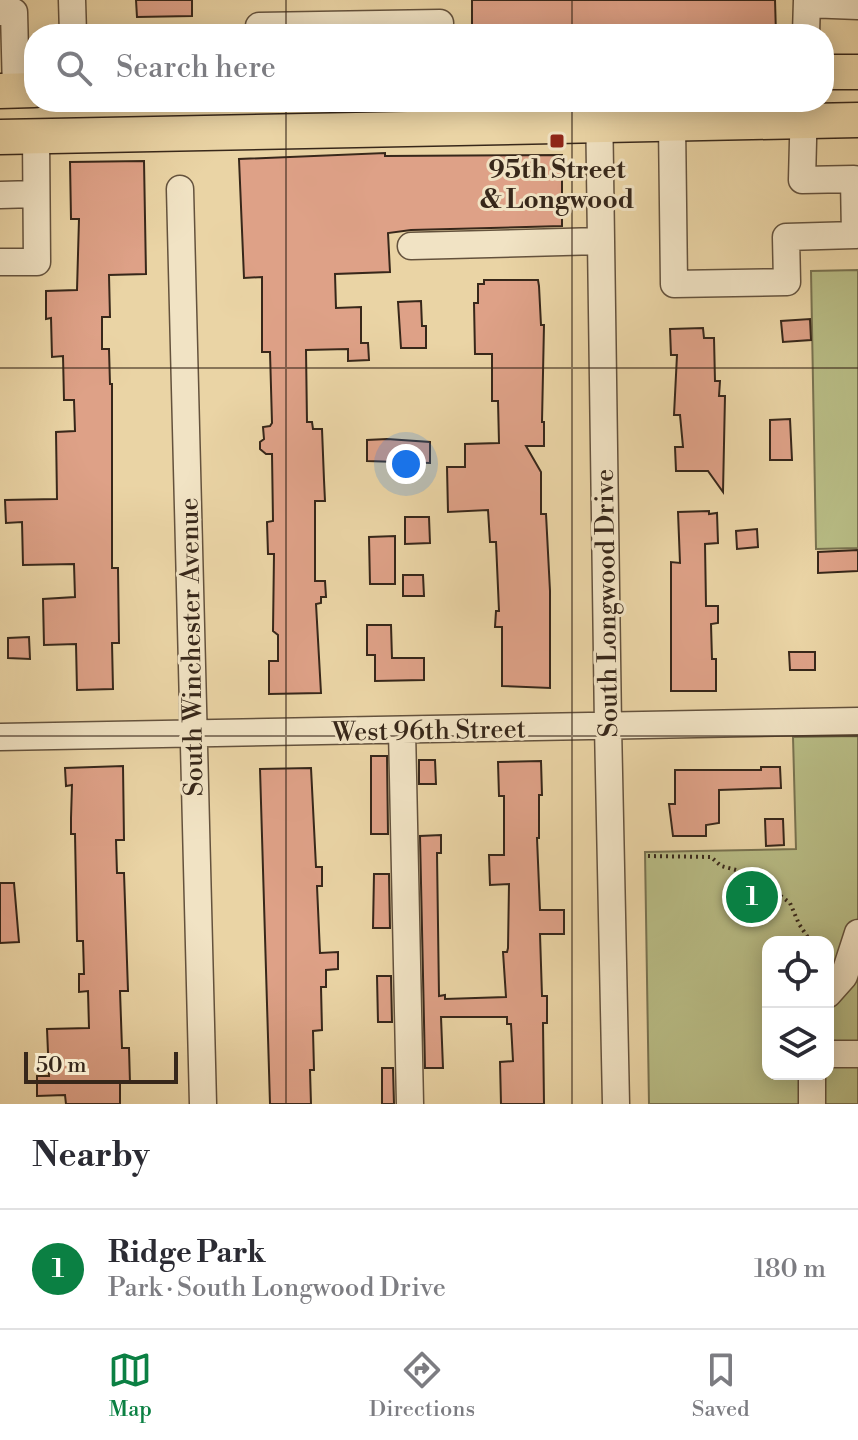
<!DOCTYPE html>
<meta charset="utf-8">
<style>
:root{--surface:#fff;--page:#f2f2f3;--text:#2b2b33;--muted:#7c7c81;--line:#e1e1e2;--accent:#0b8043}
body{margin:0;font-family:"Libre Bodoni",serif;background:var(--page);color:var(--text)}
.controls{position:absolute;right:24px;bottom:24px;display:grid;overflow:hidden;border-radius:16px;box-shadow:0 4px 20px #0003}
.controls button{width:72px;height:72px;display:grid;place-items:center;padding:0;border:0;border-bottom:2px solid var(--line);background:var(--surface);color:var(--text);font:40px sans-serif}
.scale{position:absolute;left:24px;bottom:20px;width:154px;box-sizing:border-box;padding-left:8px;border:4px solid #37271a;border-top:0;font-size:22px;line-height:28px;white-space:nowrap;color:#37271a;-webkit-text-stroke:6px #f1e3c4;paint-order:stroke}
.you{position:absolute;left:406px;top:464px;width:28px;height:28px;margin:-20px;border:6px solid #fff;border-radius:50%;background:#1a73e8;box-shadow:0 0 0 12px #1a73e833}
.badge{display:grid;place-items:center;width:52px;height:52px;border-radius:50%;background:var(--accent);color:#fff;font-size:26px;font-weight:700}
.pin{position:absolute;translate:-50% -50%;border:4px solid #fff;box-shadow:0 2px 8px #0006}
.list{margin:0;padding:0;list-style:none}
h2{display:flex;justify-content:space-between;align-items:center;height:104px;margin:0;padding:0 32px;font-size:34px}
h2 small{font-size:26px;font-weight:400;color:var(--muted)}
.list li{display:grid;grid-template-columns:52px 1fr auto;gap:24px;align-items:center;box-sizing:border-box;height:120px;padding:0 32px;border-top:2px solid var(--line)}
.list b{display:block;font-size:30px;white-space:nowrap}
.list p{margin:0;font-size:26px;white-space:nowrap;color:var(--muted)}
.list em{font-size:26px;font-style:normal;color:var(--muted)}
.icon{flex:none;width:44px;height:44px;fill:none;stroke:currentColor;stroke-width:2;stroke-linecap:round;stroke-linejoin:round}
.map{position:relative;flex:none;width:858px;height:1104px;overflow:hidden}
.search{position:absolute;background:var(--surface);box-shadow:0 4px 20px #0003;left:24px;right:24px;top:24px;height:88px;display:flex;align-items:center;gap:20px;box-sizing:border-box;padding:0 28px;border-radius:32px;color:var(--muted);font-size:30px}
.sheet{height:224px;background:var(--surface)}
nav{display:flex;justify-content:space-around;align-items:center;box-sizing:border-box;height:112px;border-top:2px solid var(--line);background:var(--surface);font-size:22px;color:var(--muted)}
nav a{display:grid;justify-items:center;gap:4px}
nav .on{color:var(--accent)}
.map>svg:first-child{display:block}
</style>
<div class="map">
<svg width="858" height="1104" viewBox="0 0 858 1104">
<rect width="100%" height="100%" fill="#ead4a5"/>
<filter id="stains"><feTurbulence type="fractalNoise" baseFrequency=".0025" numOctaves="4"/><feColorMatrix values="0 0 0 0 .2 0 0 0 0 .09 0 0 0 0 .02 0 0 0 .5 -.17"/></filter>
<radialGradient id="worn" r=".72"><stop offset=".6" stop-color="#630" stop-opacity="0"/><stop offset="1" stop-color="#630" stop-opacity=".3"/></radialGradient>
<path fill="#b8bc85" stroke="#787250" stroke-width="2" fill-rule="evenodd" d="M 858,270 L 858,548 L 816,549 L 811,271 Z
M 858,736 L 858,1104 L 649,1104 L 645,852 L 796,849 L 793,737 ZM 768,942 L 828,942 L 828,1074 L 768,1074 Z"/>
<path fill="#dea187" stroke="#37271a" stroke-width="2" d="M 136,0 L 192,0 L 192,16 L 137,17 Z
M 472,0 L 775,0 L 776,34 L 472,34 Z
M 385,153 L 385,156 L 562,155 L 562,226 L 411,230 L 388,233 L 390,272 L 335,274 L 336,308 L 361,307 L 361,343 L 368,343 L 369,360 L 348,361 L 348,349 L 306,350 L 307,422 L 312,422 L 313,429 L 322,429 L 324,480 L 325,501 L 315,501 L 315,581 L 325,581 L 326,597 L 321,597 L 321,603 L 316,604 L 321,693 L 269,694 L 269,661 L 278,661 L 278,635 L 273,631 L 274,554 L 268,554 L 267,522 L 273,521 L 272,454 L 266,454 L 260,449 L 260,442 L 264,439 L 263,427 L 270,426 L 272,423 L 270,352 L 262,352 L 262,277 L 244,278 L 239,159 Z
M 144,161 L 146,274 L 109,275 L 110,317 L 102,317 L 102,349 L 109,349 L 110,384 L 112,384 L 112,568 L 118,568 L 119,643 L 112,643 L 113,689 L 77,690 L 76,644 L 44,645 L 43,599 L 75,597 L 74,564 L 23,565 L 22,522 L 6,523 L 5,500 L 57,499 L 56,432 L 75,431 L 74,400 L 64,400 L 63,356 L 52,357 L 51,318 L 46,319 L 46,291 L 77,290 L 79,219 L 71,219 L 70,162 Z
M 484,280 L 538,280 L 539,286 L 541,325 L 544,325 L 542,422 L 544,422 L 544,446 L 526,446 L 541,472 L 541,514 L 546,514 L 550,591 L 550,688 L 502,686 L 502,627 L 495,627 L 496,611 L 499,611 L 496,542 L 490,542 L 488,510 L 448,512 L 447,467 L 465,467 L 465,444 L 499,443 L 498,401 L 492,401 L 492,354 L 475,354 L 474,303 L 478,303 L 478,284 L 484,284 Z
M 421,301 L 422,326 L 426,326 L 426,348 L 401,348 L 398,302 Z
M 810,319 L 811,340 L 783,342 L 781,321 Z
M 703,328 L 704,338 L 714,338 L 715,381 L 720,381 L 719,396 L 725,396 L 723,492 L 708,471 L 676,471 L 675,447 L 683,447 L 680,415 L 674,415 L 677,355 L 671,355 L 670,329 Z
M 790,419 L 792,460 L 770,460 L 770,420 Z
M 387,439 L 430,442 L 430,463 L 367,461 L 367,440 Z
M 709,511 L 709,514 L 717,513 L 718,543 L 705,544 L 706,606 L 718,606 L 718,623 L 711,624 L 712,659 L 716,659 L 716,691 L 671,691 L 671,562 L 680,563 L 678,512 Z
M 405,517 L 429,517 L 430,543 L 405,544 Z
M 757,529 L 758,547 L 737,549 L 736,531 Z
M 395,536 L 395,584 L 370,584 L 369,537 Z
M 858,550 L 858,571 L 818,573 L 818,552 Z
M 403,575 L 423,575 L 424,596 L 403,596 Z
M 367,625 L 391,625 L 392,658 L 424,658 L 424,680 L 375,681 L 375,655 L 367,655 Z
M 29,637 L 30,659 L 8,658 L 8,638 Z
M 789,652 L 815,652 L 815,670 L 790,670 Z
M 371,756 L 387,756 L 388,834 L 371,834 Z
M 419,760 L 435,760 L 436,784 L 419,784 Z
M 541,761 L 542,795 L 539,795 L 539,838 L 537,838 L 540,910 L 564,910 L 564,934 L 540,934 L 542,996 L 547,996 L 547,1023 L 543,1023 L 544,1104 L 501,1104 L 500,1062 L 513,1061 L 511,1024 L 507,1024 L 507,1017 L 441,1017 L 443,1068 L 425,1068 L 420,836 L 441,835 L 441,853 L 437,853 L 439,996 L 445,995 L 445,999 L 506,997 L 503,952 L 507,952 L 508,948 L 509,884 L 490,885 L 489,855 L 504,855 L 504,796 L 499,796 L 498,762 Z
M 123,766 L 124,840 L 116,840 L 117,873 L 124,873 L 128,991 L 120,991 L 122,1048 L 129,1048 L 130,1083 L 120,1083 L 120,1104 L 66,1104 L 65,1095 L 37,1096 L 37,1076 L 49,1076 L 47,1029 L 89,1028 L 88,991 L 79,992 L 79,974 L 84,974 L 83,941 L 77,941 L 75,834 L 71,834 L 71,818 L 72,785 L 66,786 L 65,768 Z
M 761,767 L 780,767 L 781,788 L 719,790 L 719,823 L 706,825 L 706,836 L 673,836 L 669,804 L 675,804 L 675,770 L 761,770 Z
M 311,768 L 316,867 L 322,867 L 322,886 L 317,886 L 320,953 L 338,952 L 338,969 L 326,970 L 326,987 L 321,987 L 322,1030 L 313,1031 L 314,1070 L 310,1070 L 311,1104 L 270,1104 L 260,769 Z
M 765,819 L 783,819 L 784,845 L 766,846 Z
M 374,874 L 389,874 L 390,928 L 373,928 Z
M 0,883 L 14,883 L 19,942 L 0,943 Z
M 377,976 L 391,976 L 392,1022 L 378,1022 Z
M 382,1068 L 393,1068 L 394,1104 L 382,1104 Z"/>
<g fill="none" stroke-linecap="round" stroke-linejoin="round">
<g stroke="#64523d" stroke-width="29">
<path id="minor" d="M 72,0 L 73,34
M 807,4 L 858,6
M 0,12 L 14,12 L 16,91
M 259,26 L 440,23
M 806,34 L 807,0
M 442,102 L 443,129
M 599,102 L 608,726 L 616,1104
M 672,124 L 674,284 L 787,282 L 786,237 L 855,235 L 854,179 L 802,180 L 804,102
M 180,189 L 203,1104
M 0,195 L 36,194
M 411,246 L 600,241
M 0,262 L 37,262 L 36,136
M 402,730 L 410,1104
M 0,737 L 858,721
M 828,994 L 844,976 L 858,933
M 828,1054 L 858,1054
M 812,1104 L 812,1074"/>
</g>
<g stroke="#37271a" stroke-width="37">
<path id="major" d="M 824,72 L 858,72
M 0,91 L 34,90
M 0,137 L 858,120"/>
</g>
<path stroke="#37271a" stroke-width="4" stroke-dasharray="2 4" stroke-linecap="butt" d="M 648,856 L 711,857 L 721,866 L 740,871 L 758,879 L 790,903 L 799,924 L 811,942"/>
<use href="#minor" stroke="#f1e3c4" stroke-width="26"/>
<use href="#major" stroke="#ead4a5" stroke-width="34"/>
</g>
<path fill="none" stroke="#37271a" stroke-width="2" stroke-opacity="0.55" d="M 286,0 L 286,34M 572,0 L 572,34M 286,102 L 286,1104M 572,102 L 572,1104M 0,368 L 858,368M 0,736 L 858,736"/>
<rect fill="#8f2418" stroke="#f1e3c4" stroke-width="3" x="549" y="133" width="16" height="16" rx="4"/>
<g text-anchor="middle" stroke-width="6" stroke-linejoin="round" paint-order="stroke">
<g font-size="26" font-weight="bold" fill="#37271a" stroke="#f1e3c4">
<text x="557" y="178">95th Street<tspan x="557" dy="30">&amp; Longwood</tspan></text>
</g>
<g font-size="26" fill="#37271a" stroke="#f1e3c4">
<text transform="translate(606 603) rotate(-91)" y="9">South Longwood Drive</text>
<text transform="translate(191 647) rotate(-91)" y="9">South Winchester Avenue</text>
<text transform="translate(429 730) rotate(-1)" y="9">West 96th Street</text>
</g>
</g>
<rect width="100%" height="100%" filter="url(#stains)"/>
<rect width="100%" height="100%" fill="url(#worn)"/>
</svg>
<div class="controls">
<button><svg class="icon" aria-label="locate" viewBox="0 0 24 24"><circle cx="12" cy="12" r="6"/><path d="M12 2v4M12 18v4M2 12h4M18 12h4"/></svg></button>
<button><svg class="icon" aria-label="layers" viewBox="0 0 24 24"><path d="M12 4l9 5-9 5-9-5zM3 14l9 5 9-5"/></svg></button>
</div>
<div class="scale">50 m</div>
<div class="you"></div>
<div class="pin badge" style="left:752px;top:897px">1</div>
<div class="search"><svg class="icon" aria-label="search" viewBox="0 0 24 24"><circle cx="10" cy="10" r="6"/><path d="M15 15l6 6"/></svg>Search here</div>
</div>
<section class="sheet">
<h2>Nearby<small></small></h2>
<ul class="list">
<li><span class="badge">1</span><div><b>Ridge Park</b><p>Park · South Longwood Drive</p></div><em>180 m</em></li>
</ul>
</section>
<nav>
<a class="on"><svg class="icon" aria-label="map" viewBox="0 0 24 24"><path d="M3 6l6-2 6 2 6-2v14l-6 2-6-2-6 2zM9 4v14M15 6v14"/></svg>Map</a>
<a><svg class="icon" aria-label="directions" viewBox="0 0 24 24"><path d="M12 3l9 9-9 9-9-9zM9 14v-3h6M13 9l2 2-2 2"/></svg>Directions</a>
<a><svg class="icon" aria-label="saved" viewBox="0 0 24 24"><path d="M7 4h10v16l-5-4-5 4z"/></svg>Saved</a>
</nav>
